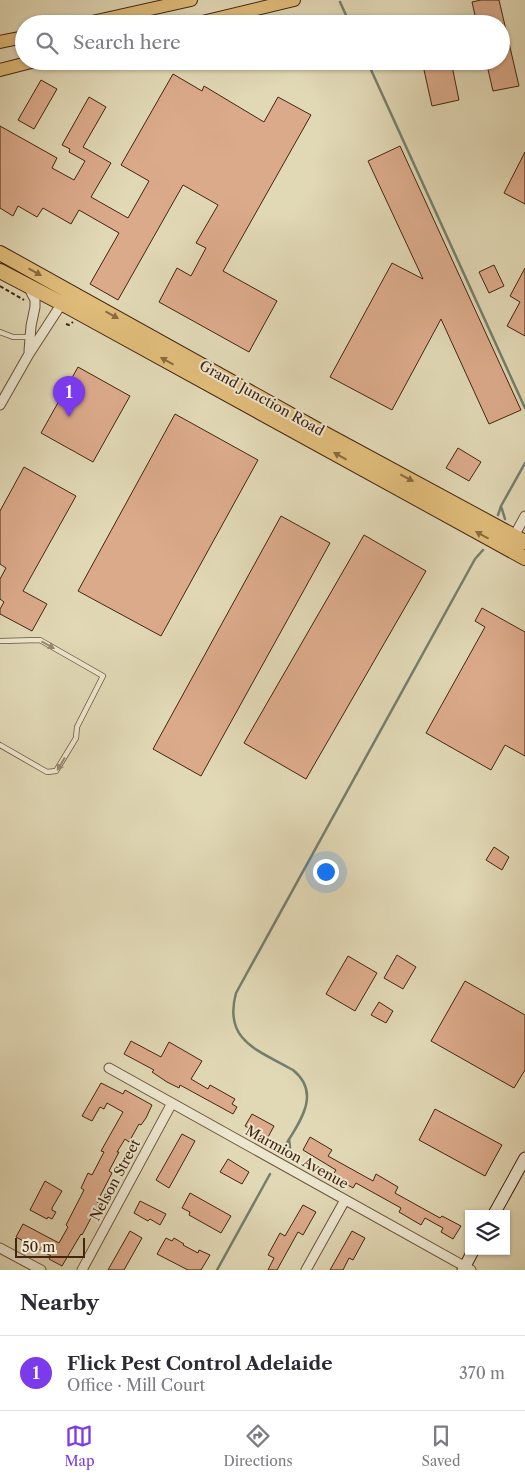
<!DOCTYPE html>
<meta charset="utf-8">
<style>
:root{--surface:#fff;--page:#f7f7f7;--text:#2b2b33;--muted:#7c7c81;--line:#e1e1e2;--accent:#7c3aed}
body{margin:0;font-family:"Libre Caslon Text",serif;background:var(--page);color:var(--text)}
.controls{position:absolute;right:15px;bottom:15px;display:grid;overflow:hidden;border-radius:0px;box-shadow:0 1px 4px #0004}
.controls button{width:45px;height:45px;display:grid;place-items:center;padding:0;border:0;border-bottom:1px solid var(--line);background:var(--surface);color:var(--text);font:25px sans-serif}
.scale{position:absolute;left:15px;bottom:12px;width:70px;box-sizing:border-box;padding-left:5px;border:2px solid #44250f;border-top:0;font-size:14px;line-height:18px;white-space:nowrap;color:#44250f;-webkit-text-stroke:4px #ece6cf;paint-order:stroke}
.you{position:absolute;left:325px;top:871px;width:18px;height:18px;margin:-12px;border:4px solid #fff;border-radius:50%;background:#1a73e8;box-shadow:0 0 0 8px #1a73e833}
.badge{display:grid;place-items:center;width:32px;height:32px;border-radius:50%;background:var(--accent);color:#fff;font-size:16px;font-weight:700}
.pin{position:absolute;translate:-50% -41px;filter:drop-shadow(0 1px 2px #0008)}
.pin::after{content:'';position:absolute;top:26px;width:18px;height:15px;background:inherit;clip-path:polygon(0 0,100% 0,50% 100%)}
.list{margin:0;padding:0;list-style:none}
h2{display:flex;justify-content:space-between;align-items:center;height:65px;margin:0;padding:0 20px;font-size:21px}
h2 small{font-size:16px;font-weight:400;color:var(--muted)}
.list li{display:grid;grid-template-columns:32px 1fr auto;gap:15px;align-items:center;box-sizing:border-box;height:75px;padding:0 20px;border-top:1px solid var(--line)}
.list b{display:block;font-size:19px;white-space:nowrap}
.list p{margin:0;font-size:16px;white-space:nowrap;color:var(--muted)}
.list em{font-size:16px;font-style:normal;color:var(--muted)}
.icon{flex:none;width:28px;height:28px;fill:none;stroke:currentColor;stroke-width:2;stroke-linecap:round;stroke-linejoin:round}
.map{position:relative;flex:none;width:525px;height:1270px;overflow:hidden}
.search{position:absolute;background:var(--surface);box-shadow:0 1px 4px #0004;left:15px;right:15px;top:15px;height:55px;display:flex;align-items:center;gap:12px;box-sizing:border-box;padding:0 18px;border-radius:28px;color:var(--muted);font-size:19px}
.sheet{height:140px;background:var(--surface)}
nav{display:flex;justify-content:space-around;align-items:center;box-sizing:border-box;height:70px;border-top:1px solid var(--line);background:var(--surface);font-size:14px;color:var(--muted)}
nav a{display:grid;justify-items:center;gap:2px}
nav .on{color:var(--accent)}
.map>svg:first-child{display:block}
</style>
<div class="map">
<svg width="525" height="1270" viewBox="0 0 525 1270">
<rect width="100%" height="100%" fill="#e1d8b5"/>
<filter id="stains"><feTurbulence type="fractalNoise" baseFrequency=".004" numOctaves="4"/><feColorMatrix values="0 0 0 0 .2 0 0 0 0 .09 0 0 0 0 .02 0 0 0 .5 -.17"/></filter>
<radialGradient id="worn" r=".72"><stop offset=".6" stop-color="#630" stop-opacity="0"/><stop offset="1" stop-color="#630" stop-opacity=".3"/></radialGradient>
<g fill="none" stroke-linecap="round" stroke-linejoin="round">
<path stroke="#747e6e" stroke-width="2.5" d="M 340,2 L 350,24
M 367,61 L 525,408
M 501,506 L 505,519
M 498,515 L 501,506 L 525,463
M 289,1139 L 290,1148
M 282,1151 C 296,1126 324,1095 293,1070 C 258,1050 223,1041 236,993 L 475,559 L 483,550
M 217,1270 L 270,1174"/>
</g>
<path fill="#dbaa8b" stroke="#44250f" d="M 481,0 L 499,0 L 519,86 L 493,91 L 486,61 L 501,61 L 501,24 L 503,24 L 477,24 L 472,2 Z
M 422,61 L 451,61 L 459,100 L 432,106 Z
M 173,74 L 202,91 L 204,86 L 264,122 L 278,97 L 311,115 L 223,271 L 277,301 L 249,352 L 159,302 L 177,268 L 191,276 L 206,248 L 196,243 L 218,205 L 183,185 L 118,300 L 90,284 L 119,233 L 79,210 L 71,224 L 43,208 L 37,217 L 18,206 L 13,216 L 0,208 L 0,126 L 57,158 L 52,168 L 74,180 L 85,161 L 69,152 L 70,149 L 62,145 L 89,97 L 106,107 L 83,147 L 111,163 L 91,197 L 128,218 L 149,181 L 121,165 Z
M 41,80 L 57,89 L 34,129 L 18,120 Z
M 400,146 L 521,410 L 489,424 L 441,319 L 392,410 L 330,377 L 392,263 L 423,279 L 368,161 Z
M 525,152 L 525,204 L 504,193 Z
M 494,265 L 504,286 L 489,293 L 479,272 Z
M 525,268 L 525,336 L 507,326 L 520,302 L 510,296 Z
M 78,367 L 130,396 L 93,462 L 41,433 Z
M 175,414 L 258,460 L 161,636 L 78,591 Z
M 458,448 L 481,462 L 469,481 L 446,468 Z
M 24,467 L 76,496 L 23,591 L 47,604 L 32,631 L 0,614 L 0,609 L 4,602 L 0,599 L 0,579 L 6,568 L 0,564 L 0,511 Z
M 281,516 L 330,543 L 201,776 L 153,749 Z
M 364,535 L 426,571 L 306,779 L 244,743 Z
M 482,608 L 525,632 L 525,756 L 505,745 L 491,770 L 426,733 L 485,627 L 475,621 Z
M 494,847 L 509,857 L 502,870 L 486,860 Z
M 397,955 L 416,967 L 403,989 L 384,978 Z
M 348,956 L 377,973 L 355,1011 L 326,994 Z
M 465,981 L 525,1015 L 525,1070 L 514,1088 L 431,1041 Z
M 379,1002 L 393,1011 L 386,1023 L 371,1015 Z
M 131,1041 L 161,1057 L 169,1042 L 202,1061 L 191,1079 L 208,1089 L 210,1085 L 235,1099 L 232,1104 L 237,1107 L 233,1114 L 180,1085 L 179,1088 L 167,1082 L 152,1072 L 154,1070 L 124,1054 Z
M 101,1083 L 123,1094 L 125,1090 L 152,1105 L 146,1118 L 141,1125 L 139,1124 L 129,1142 L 125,1139 L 117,1152 L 119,1152 L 109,1171 L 112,1173 L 97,1202 L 99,1203 L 82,1235 L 81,1234 L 62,1266 L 49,1259 L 51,1256 L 16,1237 L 23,1224 L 59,1243 L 68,1227 L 66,1225 L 84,1190 L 81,1188 L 88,1173 L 92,1175 L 104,1152 L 101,1151 L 123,1112 L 107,1103 L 104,1109 L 100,1107 L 92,1121 L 82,1116 Z
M 435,1109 L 502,1145 L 485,1176 L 419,1140 Z
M 252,1114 L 274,1126 L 267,1139 L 245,1126 Z
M 182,1134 L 195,1141 L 169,1188 L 156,1180 Z
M 310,1137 L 332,1150 L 328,1156 L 373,1181 L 376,1174 L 398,1187 L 395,1193 L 440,1218 L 442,1216 L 461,1226 L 453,1239 L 441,1232 L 443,1228 L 425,1218 L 421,1225 L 399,1212 L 401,1208 L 356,1183 L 353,1188 L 332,1176 L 336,1170 L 303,1150 Z
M 228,1159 L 249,1172 L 242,1184 L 220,1172 Z
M 45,1181 L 62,1191 L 52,1208 L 52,1210 L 56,1212 L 52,1219 L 48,1217 L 47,1219 L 30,1210 Z
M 190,1193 L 231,1216 L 221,1233 L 189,1215 L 190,1212 L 182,1208 Z
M 140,1201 L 166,1214 L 160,1225 L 150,1219 L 148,1221 L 134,1213 Z
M 303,1205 L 316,1212 L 303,1235 L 298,1232 L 277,1270 L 268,1270 L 274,1258 L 268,1255 L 280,1233 L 285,1236 Z
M 130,1231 L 142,1238 L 124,1270 L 108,1270 Z
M 352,1231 L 365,1238 L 353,1260 L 349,1258 L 343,1270 L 330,1270 Z
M 166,1238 L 172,1241 L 174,1238 L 184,1244 L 183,1245 L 198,1253 L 199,1250 L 210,1255 L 201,1270 L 188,1270 L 157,1254 Z"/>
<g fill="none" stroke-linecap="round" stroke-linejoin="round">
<g stroke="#6b5238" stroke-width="6">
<path id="service" d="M 0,332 L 13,337 L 30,337
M 0,641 L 40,640 L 103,676 L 77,727 L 76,738 L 56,771 L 47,772 L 0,745"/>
</g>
<g stroke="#6b5238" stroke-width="11">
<path id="minor" d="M 28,286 L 35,300 L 35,307 L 31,326 L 29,351
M 0,405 L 29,354 L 64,300
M 512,540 L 525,516
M 109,1068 L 471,1270
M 0,1248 L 41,1270
M 82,1270 L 172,1103
M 306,1270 L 345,1200"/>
</g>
<g stroke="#44250f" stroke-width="13">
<path id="secondary" d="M 494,1214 L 525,1158
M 463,1270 L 473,1251"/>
</g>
<g stroke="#44250f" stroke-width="14">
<path id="primary" d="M 83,24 L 191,0
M 194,24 L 294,0
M 0,42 L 24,37
M 0,70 L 35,61"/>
</g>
<g stroke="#44250f" stroke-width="16">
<path id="trunk" d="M 0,253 L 318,430 L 525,542
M 0,271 L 63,304 L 525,558"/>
</g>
<path stroke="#44250f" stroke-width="2" stroke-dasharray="4 2.5" stroke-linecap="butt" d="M 0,286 L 24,300
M 66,324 L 69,325 L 73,322"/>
<use href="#service" stroke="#ece6cf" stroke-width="4.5"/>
<use href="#minor" stroke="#ece6cf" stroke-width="9"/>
<use href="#secondary" stroke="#ece6cf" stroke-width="11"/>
<use href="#primary" stroke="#e0bc7a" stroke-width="12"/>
<use href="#trunk" stroke="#e0bc7a" stroke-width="14"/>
</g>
<defs><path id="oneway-solid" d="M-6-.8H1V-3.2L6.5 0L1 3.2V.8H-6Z" transform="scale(1.25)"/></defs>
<g fill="#8a693f">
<use href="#oneway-solid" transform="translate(35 272) rotate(29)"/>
<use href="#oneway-solid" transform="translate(112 315) rotate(29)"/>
<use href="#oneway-solid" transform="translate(167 361) rotate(-151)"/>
<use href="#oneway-solid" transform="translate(340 456) rotate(-151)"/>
<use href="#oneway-solid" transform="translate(407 478) rotate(28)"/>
<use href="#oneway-solid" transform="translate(482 535) rotate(-151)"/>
</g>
<g fill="#98866f">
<use href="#oneway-solid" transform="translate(48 645) rotate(29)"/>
<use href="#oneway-solid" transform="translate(61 764) rotate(121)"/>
</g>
<g text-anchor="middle" stroke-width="4" stroke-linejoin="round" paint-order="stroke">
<g font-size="14" fill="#44250f" stroke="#ece6cf">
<text transform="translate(262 398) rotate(29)" y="5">Grand Junction Road</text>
<text transform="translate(297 1157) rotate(29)" y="5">Marmion Avenue</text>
<text transform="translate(115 1180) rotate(-62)" y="5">Nelson Street</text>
</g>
</g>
<rect width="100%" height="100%" filter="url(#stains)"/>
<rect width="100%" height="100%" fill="url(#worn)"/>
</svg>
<div class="controls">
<button><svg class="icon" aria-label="layers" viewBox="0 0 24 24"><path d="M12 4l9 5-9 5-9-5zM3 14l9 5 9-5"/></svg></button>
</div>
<div class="scale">50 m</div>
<div class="you"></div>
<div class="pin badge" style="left:69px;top:417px">1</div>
<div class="search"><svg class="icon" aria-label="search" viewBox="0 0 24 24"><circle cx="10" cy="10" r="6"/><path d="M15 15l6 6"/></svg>Search here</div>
</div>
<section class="sheet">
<h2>Nearby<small></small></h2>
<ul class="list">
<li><span class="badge">1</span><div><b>Flick Pest Control Adelaide</b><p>Office · Mill Court</p></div><em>370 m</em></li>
</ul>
</section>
<nav>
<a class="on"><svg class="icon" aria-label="map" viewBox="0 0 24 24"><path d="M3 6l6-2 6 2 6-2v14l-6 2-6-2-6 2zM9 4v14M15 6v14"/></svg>Map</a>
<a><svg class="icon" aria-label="directions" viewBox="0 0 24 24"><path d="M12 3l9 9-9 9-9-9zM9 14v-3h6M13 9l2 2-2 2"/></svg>Directions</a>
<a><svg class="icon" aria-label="saved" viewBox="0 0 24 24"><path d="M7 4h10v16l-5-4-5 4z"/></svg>Saved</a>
</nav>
